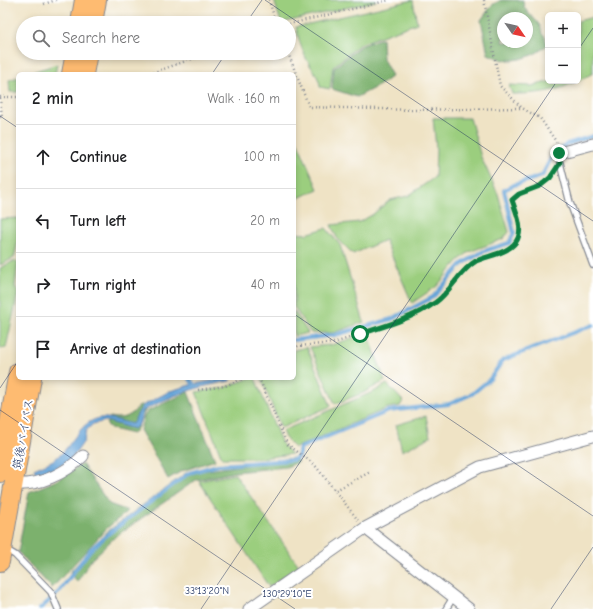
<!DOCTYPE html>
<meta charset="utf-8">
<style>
:root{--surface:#fff;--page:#f6f6f6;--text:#202124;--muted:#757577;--line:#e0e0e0}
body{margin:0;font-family:"Comic Neue","Klee One",sans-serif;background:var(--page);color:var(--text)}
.controls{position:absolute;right:12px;top:12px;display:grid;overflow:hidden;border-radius:6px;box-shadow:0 2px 6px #0003}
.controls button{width:36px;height:36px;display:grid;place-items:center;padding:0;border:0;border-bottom:1px solid var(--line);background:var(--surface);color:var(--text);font:20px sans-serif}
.compass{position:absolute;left:497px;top:12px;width:36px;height:36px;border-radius:50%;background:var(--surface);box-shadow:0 2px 6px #0003;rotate:124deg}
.stop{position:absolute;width:12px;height:12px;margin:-9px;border:3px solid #0b8043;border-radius:50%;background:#fff}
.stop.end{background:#0b8043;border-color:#fff;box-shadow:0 1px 4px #0008}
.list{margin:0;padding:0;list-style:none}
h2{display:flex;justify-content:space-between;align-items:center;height:52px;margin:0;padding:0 16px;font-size:17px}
h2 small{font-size:13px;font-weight:400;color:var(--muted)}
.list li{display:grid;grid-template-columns:26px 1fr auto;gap:12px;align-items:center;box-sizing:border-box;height:64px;padding:0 16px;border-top:1px solid var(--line)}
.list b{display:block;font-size:15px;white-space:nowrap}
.list em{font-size:13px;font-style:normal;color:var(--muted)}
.icon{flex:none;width:22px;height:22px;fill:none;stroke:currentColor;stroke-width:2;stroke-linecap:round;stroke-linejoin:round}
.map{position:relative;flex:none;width:593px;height:609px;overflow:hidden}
.search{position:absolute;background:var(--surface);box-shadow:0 2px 6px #0003;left:16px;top:16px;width:280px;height:44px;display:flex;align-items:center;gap:10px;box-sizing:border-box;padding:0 14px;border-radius:22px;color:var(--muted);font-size:15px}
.panel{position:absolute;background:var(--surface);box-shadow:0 2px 6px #0003;left:16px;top:72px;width:280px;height:308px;border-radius:6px}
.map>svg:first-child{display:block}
</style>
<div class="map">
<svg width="593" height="609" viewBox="0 0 593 609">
<rect width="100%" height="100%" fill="#fff"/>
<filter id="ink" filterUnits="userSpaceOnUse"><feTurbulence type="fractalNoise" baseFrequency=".025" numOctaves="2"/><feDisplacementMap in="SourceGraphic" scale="8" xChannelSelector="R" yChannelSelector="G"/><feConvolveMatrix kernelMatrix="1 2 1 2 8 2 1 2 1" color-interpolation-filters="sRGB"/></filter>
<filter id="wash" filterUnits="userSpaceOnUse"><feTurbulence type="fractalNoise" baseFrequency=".012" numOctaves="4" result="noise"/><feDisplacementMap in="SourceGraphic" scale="16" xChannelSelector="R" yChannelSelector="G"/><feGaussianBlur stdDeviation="0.9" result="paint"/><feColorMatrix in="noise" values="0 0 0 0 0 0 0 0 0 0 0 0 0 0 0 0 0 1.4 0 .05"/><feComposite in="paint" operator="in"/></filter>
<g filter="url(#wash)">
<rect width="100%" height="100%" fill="#efe3c5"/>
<path fill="#9bce7e" stroke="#5b7e6e" d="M 274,0 L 376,0 L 376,1 L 281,23 Z
M 413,0 L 417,23 L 360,44 L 333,67 L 330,89 L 320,87 C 320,77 310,67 306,58 C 301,48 298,38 296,27 Z
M 593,17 L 593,73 L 578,81 L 578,21 Z
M 57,64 L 55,74 L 26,74 Z
M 18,77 L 18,92 L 10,92 L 9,80 Z
M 551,81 L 577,81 C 557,92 535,94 512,94 L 509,85 L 532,86 Z
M 433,118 L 470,118 L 481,157 L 498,194 L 509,232 L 503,239 L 469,252 L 458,261 L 437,286 L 412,303 L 385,240 L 353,254 L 337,238 L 331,225 L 359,222 L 372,215 L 390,200 L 408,196 L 435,177 L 436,148 Z
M 297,141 L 318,189 L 294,200 L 294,143 Z
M 18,218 L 18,241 L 14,258 L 0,265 L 0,219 Z
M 326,228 L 340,245 L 364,322 L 333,333 L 311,333 L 294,307 L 294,233 L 306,234 Z
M 14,261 L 18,262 L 15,286 L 18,293 L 6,348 L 0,349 L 0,268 Z
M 294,311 L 308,333 L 294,336 Z
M 368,333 L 385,381 L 363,393 L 335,404 L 310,347 L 331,345 Z
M 307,347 L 331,406 L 281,428 L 261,378 L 294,378 L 294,350 Z
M 250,378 L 255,378 L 282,444 L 292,454 L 261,458 L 222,458 L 196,392 L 224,388 Z
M 387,384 L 403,401 L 400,406 L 388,408 L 295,448 L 285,438 L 282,431 L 375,391 Z
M 426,416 L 430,437 L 402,451 L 396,425 Z
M 235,474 L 299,566 L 269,587 L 199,481 Z"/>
<path fill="#7cb16d" stroke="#4c7066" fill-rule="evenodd" d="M 501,0 L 523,0 C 523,3 524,7 526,10 C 532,19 541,21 542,34 L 545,37 L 547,45 C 537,55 520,61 506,60 C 500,60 493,56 488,54 L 481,20 L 492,5 ZM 503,18 L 527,18 L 527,42 L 503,42 Z
M 382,38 L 383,59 L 392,76 L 380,85 L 357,97 L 332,89 L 334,68 L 360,46 Z
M 188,392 L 215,460 L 182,471 L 168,479 L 140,430 L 144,416 L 148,411 Z
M 141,404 L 146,410 C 140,417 140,427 133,434 L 112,429 L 106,424 L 110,417 C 126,420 131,416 141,404 Z
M 294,458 L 299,462 L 286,467 L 235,472 L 196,480 L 116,536 L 91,560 L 77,582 L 70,572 L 107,532 L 186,473 Z
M 82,464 L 109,504 L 128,511 L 107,528 L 52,588 L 18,552 L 29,492 L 55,481 Z"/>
<path fill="#66a4d8" stroke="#406a9b" d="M 226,378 L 230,378 L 230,381 C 197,387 173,394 143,411 L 139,424 L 134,429 L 106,421 L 93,424 L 86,431 L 84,441 L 73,457 L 59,467 L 37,476 L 34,469 C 42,465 52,462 59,456 C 73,444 81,420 101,418 C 111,417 123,422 132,424 L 142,406 L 170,391 L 190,385 Z"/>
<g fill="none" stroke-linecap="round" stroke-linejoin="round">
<path stroke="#66a4d8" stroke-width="4" d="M 294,340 L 335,335 L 392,319 L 433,297 L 462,264 L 484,251 L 509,243 L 514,233 L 504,190 L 514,185 L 542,176 L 552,156 L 567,144 L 593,136
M 189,378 L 195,386
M 40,609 L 59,592 L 90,550 L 108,534 L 189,473 L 218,465 L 293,460 L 298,457 L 300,448 L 389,411 L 449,404 L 472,394 L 490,379 L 503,360 L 593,325"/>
</g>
</g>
<g filter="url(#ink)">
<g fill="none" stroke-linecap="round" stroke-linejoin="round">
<g stroke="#858992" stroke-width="8">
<path id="service" d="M 560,163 L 570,203 L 593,265
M 5,549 L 15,555 L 51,592 L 58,609
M 446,609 L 454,596"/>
</g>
<g stroke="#858992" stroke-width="13">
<path id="minor" d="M 559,153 L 593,144
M 14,484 C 39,486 65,474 83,456
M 365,528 L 469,609
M 249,609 L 365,528 L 480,467 L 593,436"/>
</g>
<g stroke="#858992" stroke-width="20">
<path id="trunk" d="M 80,23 L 84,0
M 93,23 L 97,0
M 71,74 L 75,53
M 84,74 L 88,53
M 0,473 L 18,372
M 0,562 L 32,378"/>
</g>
<path stroke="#858992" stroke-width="2.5" stroke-dasharray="1 3" stroke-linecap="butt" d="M 269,0 L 276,23
M 484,0 L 500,86 L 522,108 L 540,118 L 557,143
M 44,4 L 56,0
M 289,24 L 390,0
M 288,53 L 309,107 L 415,110 L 521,108
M 149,74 L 209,53
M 0,97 L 18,97
M 0,98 L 2,117 L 0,117
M 17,254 L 18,252
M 294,349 L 298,346 L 334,343 L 400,321 L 436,302 L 465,269 L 476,261 L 506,250 L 518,240 L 520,228 L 512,200 C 526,187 542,189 554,172
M 259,378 L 287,444 L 314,464 L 358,520
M 198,390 L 225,386 L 245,378
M 336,490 L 370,472"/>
<use href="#service" stroke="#fff" stroke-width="5.5"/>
<use href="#minor" stroke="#fff" stroke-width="11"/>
<use href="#trunk" stroke="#febb71" stroke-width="18"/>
</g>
</g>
<g fill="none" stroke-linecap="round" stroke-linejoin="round" filter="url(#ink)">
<path stroke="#0b8043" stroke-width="5" d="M 360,334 C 383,327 416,317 436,302 C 451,291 459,271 476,261 C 489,255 512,253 518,238 C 523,227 516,212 512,200 L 519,194 L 540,186 L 550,178 L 560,163 L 559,153"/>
</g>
<path fill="none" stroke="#1b2f5e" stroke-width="1" stroke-opacity="0.45" d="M 265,0 L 593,221M 246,23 L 262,0M 578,50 L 593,28M 212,74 L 226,53M 0,116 L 18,128M 294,314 L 593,516M 0,388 L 18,361M 0,410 L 295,609M 201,609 L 557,81M 551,609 L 593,547"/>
<g text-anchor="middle" stroke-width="4" stroke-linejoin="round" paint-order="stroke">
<g font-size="12" fill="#1b2f5e" stroke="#fff">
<text transform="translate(23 434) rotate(-80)" y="4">筑後バイパス</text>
</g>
</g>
<g font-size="10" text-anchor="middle" fill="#1b2f5e" stroke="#fff" stroke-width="4" stroke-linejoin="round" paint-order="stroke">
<text x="207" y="594">33°13'20"N</text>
<text x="287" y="597">130°29'10"E</text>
</g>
</svg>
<div class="controls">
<button>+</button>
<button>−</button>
</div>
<svg class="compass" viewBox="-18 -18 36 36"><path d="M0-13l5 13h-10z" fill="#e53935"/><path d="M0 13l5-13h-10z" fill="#757577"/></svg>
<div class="stop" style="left:360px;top:334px"></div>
<div class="stop end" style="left:559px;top:153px"></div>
<div class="search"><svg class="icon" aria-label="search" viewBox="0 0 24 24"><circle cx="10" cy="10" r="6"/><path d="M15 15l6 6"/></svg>Search here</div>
<section class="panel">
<h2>2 min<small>Walk · 160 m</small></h2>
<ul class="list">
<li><svg class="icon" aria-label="ahead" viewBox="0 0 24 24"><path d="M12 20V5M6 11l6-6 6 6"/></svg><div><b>Continue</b></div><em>100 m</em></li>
<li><svg class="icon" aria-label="left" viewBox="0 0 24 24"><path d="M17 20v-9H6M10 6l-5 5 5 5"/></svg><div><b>Turn left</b></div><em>20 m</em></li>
<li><svg class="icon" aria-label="right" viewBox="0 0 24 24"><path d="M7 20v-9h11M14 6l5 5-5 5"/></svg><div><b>Turn right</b></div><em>40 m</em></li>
<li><svg class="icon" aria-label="arrive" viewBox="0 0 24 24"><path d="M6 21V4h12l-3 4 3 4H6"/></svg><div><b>Arrive at destination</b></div></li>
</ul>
</section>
</div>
